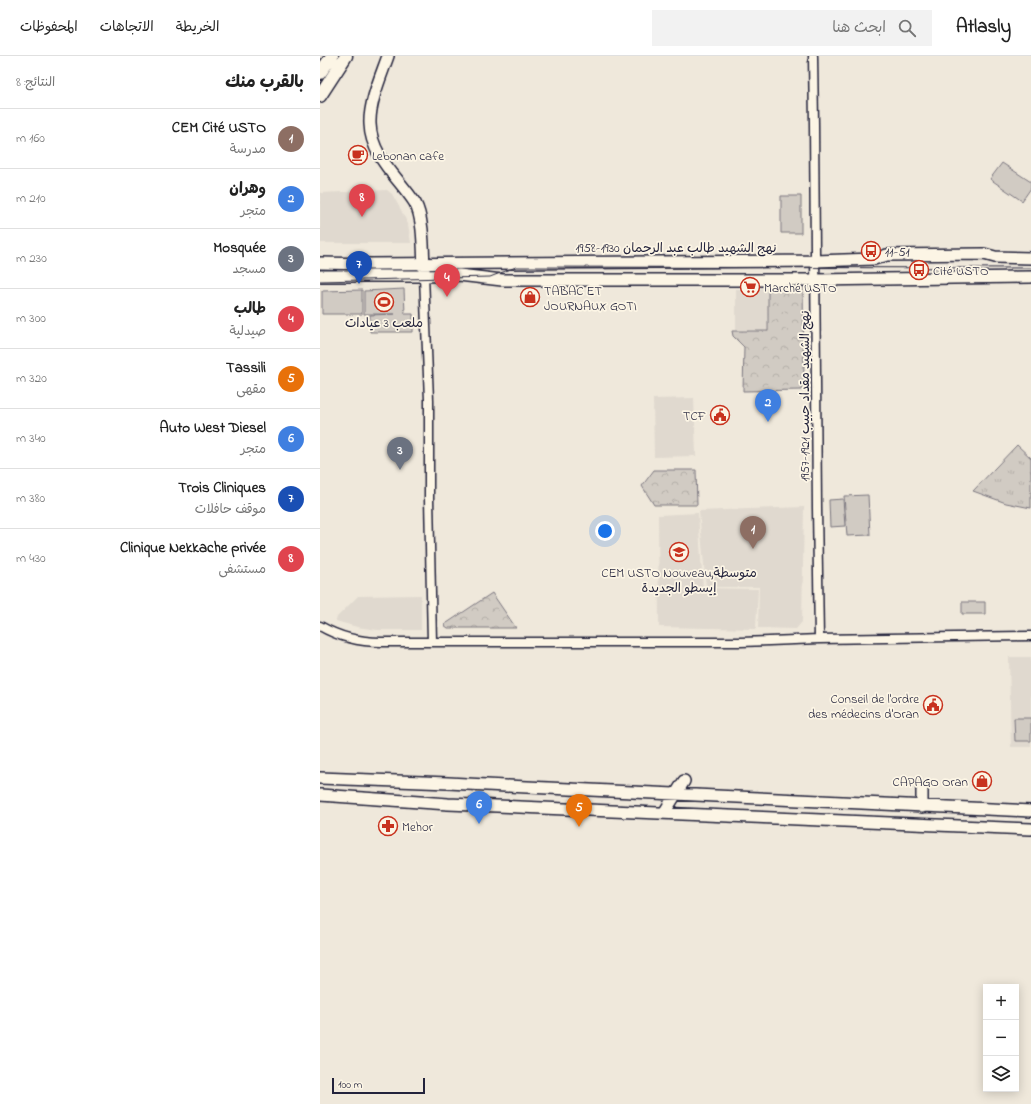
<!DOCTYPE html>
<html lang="ar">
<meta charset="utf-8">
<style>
:root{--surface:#fff;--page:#f2f2f2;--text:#222;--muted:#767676;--line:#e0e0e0;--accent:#c8321e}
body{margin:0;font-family:"Indie Flower","Playpen Sans Arabic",sans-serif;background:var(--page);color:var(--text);direction:rtl}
.controls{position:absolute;right:12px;bottom:12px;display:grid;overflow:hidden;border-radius:0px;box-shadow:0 2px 10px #0003}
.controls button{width:36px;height:36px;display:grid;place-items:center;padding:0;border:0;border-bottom:1px solid var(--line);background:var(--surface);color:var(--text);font:20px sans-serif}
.scale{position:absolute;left:12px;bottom:10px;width:93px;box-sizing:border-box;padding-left:4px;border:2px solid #22223b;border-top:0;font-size:11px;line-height:14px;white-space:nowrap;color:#22223b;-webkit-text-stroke:3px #fcf5e5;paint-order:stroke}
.you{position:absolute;left:285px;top:475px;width:14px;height:14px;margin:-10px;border:3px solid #fff;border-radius:50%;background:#1a73e8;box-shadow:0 0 0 6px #1a73e833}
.badge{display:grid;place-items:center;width:26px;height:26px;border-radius:50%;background:var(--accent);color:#fff;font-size:13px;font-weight:700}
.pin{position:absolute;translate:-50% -33px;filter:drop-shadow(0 1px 2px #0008)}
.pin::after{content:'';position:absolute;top:21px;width:14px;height:12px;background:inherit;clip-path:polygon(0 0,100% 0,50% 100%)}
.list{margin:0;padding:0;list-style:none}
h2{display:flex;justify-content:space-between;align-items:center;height:52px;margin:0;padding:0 16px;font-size:17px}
h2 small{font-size:13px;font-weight:400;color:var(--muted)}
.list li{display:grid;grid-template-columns:26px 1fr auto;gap:12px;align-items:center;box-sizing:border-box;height:60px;padding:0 16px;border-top:1px solid var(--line)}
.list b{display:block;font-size:15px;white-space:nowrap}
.list p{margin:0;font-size:13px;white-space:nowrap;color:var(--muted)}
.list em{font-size:13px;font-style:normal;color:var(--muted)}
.icon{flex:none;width:22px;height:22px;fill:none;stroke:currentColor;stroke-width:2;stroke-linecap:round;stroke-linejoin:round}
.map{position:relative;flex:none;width:711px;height:1048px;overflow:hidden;direction:ltr}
header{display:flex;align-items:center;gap:24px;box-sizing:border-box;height:56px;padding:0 20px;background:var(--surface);border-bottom:1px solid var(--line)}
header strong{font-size:19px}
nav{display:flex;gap:22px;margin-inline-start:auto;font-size:14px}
.search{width:280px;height:36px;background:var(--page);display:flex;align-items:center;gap:10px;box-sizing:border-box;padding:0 14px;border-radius:0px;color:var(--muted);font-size:15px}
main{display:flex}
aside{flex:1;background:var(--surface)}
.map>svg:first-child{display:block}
</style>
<header>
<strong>Atlasly</strong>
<div class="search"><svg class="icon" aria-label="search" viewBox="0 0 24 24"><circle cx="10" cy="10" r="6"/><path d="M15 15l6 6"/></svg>ابحث هنا</div>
<nav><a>الخريطة</a><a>الاتجاهات</a><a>المحفوظات</a></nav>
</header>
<main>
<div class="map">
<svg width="711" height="1048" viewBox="0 0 711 1048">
<defs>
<pattern id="grass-tufts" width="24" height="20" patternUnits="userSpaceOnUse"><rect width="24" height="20" fill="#d1cbc3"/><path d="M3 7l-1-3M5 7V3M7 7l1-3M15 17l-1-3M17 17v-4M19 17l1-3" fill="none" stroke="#b3aea8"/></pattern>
<pattern id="park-crowns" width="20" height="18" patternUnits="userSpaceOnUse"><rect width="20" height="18" fill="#d1cbc3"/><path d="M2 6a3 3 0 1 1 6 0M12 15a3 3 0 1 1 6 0" fill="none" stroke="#b3aea8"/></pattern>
</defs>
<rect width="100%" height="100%" fill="#efe8db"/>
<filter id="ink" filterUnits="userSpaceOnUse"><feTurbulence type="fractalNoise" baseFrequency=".025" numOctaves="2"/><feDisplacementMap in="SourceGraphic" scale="8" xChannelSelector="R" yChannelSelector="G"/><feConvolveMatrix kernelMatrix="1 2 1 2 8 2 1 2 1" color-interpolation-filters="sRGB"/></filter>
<g filter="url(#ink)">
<path fill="#e0d9cf" d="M 67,134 L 72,138 L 81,154 L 88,168 L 91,187 L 0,187 L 0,137 Z
M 448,232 L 447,274 L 416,274 L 416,233 Z
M 374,342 L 376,400 L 334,401 L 333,343 Z
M 484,451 L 482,566 L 476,573 L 438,572 L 439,531 L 386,531 L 379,455 Z
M 378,457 L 383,532 L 438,533 L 436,573 L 339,571 L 338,459 Z
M 101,539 L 101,574 L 58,574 L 37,571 L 16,565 L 17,561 L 38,540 Z
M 689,601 L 711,601 L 711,691 L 691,691 Z"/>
<path fill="url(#grass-tufts)" stroke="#7a767f" d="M 697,389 L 711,402 L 711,452 L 686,447 L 653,435 Z"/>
<path fill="url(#park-crowns)" stroke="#7a767f" d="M 448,227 L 483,227 L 484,328 L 481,334 L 423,335 L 424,291 L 413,280 L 412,275 L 448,275 Z
M 334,414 L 376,414 L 377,449 L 334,449 L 322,430 Z
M 172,537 L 196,572 L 128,572 L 124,569 Z"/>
<path fill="#d1cbc3" stroke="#7a767f" d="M 682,107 L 711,126 L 711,132 L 702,145 L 670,123 Z
M 461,140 L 481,140 L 481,177 L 461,177 Z
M 84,233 L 85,258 L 93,258 L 93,276 L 50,276 L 50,259 L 75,258 L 44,258 L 44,235 Z
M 42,234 L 42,258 L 2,258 L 2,235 Z
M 548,439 L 550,479 L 527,480 L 524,440 Z
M 523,443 L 525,470 L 510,471 L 509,444 Z
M 642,546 L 665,546 L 665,558 L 642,558 Z
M 694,662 L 711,662 L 711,685 L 695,685 Z"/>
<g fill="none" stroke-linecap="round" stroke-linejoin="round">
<g stroke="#22223b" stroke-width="11">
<path id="minor" d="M 493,0 L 494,68 L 497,452 L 499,583
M 104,220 L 109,344 L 109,442 L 112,586
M 0,570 C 19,581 39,586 61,586 L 421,586 L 499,583 L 711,580"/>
</g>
<g stroke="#22223b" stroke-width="14">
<path id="major" d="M 68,0 C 61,20 49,47 50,68 C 51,101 79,122 95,147 C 104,163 103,195 104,214
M 0,207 L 50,208 L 495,205 L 554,203 L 567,199 L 664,198 L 675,201 L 711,202
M 0,220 L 104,220 L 139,219 L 182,224 L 495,224 L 711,221
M 0,722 L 128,727 L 207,731 L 711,755
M 602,732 L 602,751
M 0,739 L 128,748 L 222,752 L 711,773
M 344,757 L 364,725"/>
</g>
<g stroke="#22223b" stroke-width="15">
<path id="highway" d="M 0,17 L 12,0
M 0,40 L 26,0"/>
</g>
<use href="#minor" stroke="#fcf5e5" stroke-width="8"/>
<use href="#major" stroke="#fcf5e5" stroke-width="11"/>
<use href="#highway" stroke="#fcf5e5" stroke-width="12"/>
<path stroke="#22223b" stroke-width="1" d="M 0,225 L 170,221 L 196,211 L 711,212"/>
</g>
</g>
<defs>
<g id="cafe-ring" transform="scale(1)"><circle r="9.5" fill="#fcf5e5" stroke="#c8321e" stroke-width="1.5"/><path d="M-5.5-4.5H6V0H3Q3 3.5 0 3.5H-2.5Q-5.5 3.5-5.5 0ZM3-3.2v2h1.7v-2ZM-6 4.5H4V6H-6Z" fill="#c8321e"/></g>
<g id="bus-ring" transform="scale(1)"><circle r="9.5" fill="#fcf5e5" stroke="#c8321e" stroke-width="1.5"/><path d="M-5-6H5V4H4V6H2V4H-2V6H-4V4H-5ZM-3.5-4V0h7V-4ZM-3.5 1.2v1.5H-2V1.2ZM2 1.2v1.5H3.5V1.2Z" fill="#c8321e"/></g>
<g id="supermarket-ring" transform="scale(1)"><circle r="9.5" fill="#fcf5e5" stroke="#c8321e" stroke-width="1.5"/><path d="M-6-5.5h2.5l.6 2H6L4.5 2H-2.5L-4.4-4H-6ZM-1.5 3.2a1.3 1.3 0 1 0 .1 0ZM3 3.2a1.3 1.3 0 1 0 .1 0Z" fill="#c8321e"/></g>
<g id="shop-ring" transform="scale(1)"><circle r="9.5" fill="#fcf5e5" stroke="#c8321e" stroke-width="1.5"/><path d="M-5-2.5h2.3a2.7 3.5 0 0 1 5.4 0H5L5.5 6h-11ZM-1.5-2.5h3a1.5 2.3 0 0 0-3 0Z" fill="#c8321e"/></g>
<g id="stadium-ring" transform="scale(1)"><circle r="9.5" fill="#fcf5e5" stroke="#c8321e" stroke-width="1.5"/><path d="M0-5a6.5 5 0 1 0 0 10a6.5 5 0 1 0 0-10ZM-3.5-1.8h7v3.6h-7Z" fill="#c8321e"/></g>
<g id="civic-ring" transform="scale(1)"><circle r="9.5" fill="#fcf5e5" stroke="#c8321e" stroke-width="1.5"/><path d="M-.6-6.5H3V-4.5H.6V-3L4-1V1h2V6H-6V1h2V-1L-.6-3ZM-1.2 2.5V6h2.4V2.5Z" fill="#c8321e"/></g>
<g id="school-ring" transform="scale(1)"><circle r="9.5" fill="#fcf5e5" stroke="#c8321e" stroke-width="1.5"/><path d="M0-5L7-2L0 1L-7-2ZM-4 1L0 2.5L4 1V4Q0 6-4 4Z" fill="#c8321e"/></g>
<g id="pharmacy-ring" transform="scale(1)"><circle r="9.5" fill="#fcf5e5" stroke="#c8321e" stroke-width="1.5"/><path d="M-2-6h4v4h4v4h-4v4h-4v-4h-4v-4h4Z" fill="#c8321e"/></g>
</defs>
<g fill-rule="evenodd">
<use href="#cafe-ring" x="38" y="99"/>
<use href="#bus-ring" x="551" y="195"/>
<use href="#bus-ring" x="599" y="214"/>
<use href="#supermarket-ring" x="430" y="231"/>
<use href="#shop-ring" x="210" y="241"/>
<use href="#stadium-ring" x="64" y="246"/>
<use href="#civic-ring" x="400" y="359"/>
<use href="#school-ring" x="359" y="496"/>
<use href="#civic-ring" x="613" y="649"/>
<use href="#shop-ring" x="662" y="725"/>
<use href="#pharmacy-ring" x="68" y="770"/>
</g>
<g text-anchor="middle" stroke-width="3.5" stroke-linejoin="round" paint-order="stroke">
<g font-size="13" fill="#22223b" stroke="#fcf5e5" text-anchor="start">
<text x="52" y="104">Lebonan cafe</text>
<text x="565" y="200">11-51</text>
<text x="613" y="219">Cité USTO</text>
<text x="444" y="236">Marché USTO</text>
<text x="224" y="239">TABAC ET<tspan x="224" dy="15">JOURNAUX GOTI</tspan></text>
<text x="64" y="271" text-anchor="middle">ملعب 3 عيادات</text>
<text x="386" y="364" text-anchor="end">TCF</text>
<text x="359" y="521" text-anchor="middle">CEM USTO Nouveau;متوسطة<tspan x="359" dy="15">إيسطو الجديدة</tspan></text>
<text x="599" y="647" text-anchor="end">Conseil de l'ordre<tspan x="599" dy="15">des médecins d'Oran</tspan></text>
<text x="648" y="730" text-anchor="end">CAPAGO Oran</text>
<text x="82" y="775">Mehor</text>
</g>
<g font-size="13" fill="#22223b" stroke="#fcf5e5">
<text x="356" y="196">نهج الشهيد طالب عبد الرحمان 1930-1958</text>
<text transform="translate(484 340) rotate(-90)" y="5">نهج الشهيد مقداد حبيب 1921-1957</text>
</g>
</g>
</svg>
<div class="controls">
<button>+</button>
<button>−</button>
<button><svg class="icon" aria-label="layers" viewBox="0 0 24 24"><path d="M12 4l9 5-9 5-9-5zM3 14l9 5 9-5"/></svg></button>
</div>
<div class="scale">100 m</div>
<div class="you"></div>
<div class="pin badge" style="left:433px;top:493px;background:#8d6e63">1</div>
<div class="pin badge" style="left:448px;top:366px;background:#3f7fe0">2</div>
<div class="pin badge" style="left:80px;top:414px;background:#6b7280">3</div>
<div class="pin badge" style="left:127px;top:241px;background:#e0444e">4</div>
<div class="pin badge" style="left:259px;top:771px;background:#e8710a">5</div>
<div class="pin badge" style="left:159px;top:768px;background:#3f7fe0">6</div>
<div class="pin badge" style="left:39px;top:228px;background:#1a4fb4">7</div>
<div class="pin badge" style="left:42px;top:161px;background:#e0444e">8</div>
</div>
<aside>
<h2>بالقرب منك<small>النتائج: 8</small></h2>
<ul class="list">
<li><span class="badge" style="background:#8d6e63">1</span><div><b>CEM Cité USTO</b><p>مدرسة</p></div><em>160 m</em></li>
<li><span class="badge" style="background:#3f7fe0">2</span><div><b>وهران</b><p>متجر</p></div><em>210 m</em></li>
<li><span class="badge" style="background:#6b7280">3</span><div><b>Mosquée</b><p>مسجد</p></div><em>230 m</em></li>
<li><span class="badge" style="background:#e0444e">4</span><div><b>طالب</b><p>صيدلية</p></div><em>300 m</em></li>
<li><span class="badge" style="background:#e8710a">5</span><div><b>Tassili</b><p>مقهى</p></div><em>320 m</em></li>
<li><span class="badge" style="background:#3f7fe0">6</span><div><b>Auto West Diesel</b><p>متجر</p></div><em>340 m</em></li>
<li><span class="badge" style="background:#1a4fb4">7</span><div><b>Trois Cliniques</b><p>موقف حافلات</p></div><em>380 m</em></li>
<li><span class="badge" style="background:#e0444e">8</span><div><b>Clinique Nekkache privée</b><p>مستشفى</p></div><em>430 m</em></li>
</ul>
</aside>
</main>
